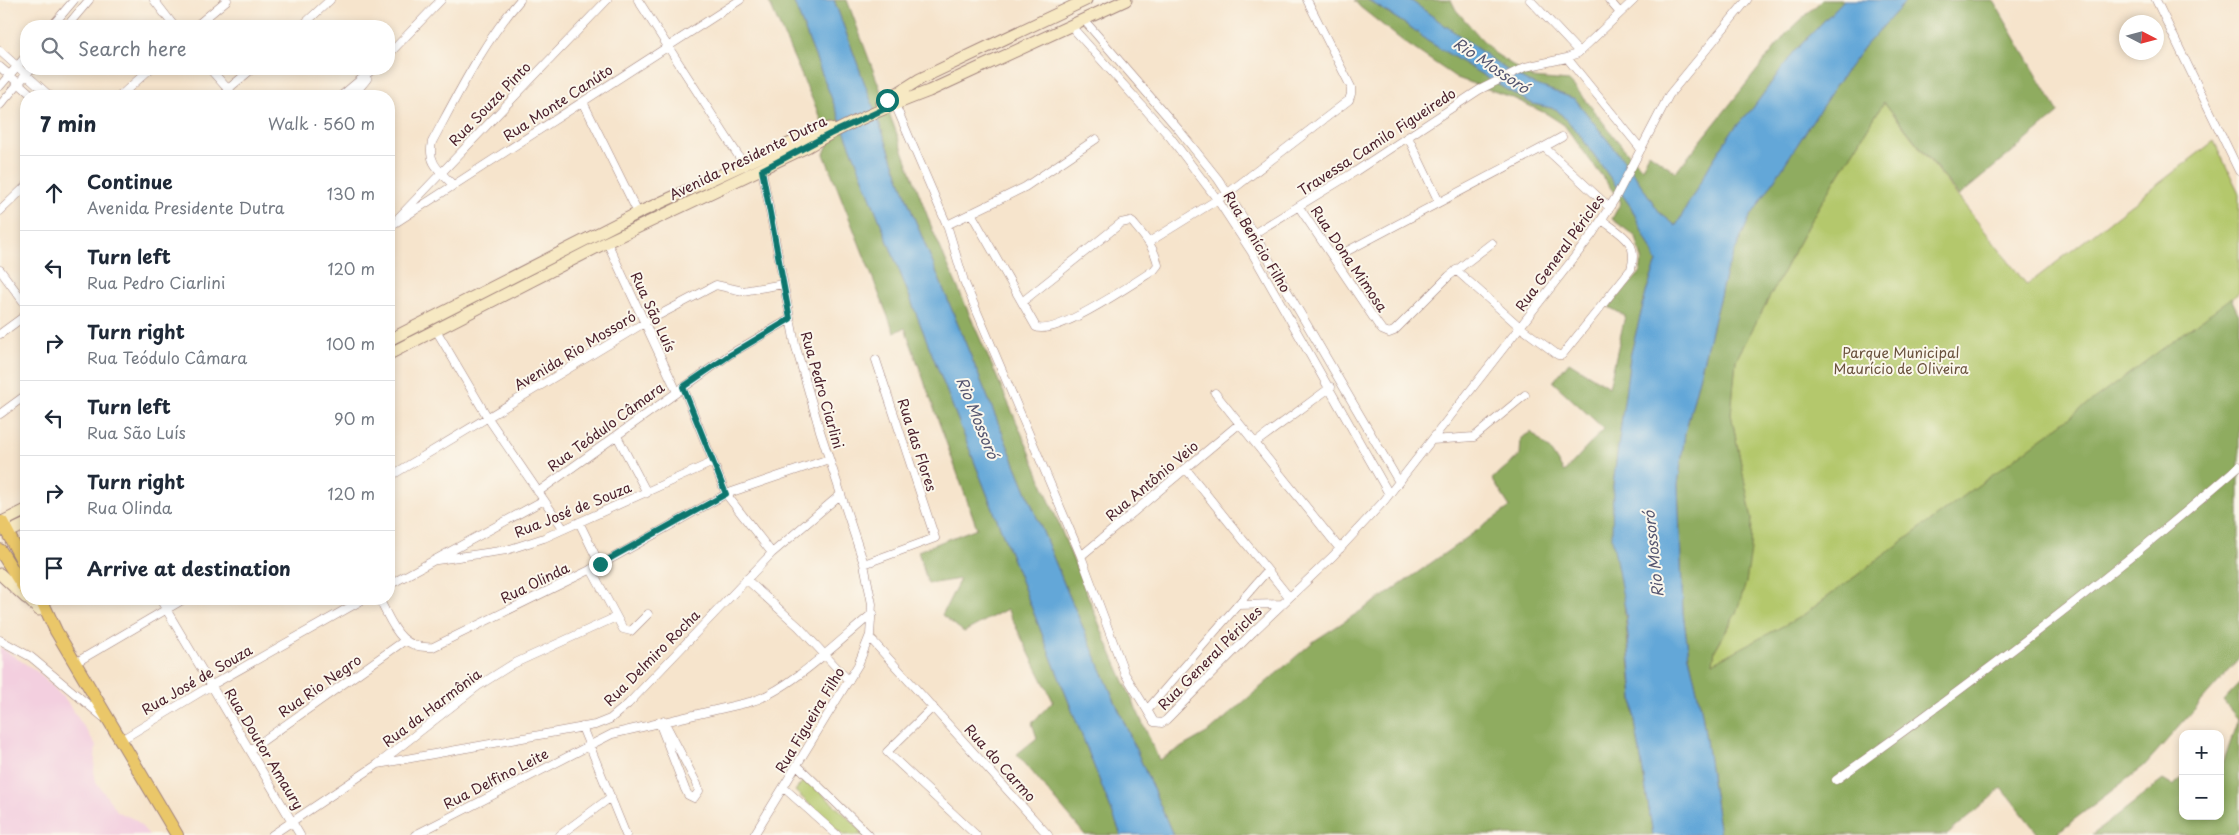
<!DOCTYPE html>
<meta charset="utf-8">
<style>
:root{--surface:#fff;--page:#f6f6f7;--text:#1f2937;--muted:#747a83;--line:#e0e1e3}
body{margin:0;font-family:"Playpen Sans",sans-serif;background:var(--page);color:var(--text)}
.controls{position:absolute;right:15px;bottom:15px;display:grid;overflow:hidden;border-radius:10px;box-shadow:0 2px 8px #0003}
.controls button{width:45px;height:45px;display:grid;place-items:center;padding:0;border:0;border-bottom:1px solid var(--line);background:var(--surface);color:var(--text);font:25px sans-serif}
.compass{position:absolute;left:2119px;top:15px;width:45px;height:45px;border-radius:50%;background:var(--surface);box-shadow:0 2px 8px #0003;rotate:96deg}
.stop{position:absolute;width:15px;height:15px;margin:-11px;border:4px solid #0f766e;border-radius:50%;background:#fff}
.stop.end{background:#0f766e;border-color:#fff;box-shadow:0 1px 5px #0008}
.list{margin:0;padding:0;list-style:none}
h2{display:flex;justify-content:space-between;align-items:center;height:65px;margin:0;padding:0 20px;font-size:21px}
h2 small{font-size:16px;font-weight:400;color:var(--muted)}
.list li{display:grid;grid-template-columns:32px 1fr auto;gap:15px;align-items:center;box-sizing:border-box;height:75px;padding:0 20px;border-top:1px solid var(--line)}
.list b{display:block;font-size:19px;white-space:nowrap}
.list p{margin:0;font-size:16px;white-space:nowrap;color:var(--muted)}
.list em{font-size:16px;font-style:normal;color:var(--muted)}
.icon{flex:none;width:28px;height:28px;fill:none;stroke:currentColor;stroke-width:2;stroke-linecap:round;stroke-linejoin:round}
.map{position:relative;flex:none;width:2239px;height:835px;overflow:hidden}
.search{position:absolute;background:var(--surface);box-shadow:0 2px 8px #0003;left:20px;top:20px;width:375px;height:55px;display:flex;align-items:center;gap:12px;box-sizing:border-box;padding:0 18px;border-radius:20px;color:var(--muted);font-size:19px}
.panel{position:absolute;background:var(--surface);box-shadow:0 2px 8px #0003;left:20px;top:90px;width:375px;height:515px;border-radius:20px}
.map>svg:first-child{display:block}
</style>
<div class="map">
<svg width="2239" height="835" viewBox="0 0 2239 835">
<rect width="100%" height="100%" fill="#fbf7ec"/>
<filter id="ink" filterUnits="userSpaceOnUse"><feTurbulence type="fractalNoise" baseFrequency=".02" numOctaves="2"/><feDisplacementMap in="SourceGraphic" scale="10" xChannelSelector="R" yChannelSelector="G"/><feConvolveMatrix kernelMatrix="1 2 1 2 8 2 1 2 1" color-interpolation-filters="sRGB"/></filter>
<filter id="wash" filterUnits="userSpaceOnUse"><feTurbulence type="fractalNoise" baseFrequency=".0096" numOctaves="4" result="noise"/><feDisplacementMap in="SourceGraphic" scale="20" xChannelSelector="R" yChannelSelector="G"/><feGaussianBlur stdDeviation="1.12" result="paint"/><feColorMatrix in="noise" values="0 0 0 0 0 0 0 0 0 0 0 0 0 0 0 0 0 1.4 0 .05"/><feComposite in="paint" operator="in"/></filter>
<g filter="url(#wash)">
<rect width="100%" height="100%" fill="#f6e4cc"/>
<path fill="#f3cfdf" d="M 0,647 L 39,673 L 66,700 L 96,745 L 94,771 L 96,782 L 118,812 L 136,820 L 149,835 L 0,835 Z"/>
<path fill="#b4c86c" stroke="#7f744c" d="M 1884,102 L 2027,285 L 2214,141 L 2239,193 L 2239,293 L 1802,616 L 1713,664 L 1715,650 L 1730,625 L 1752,519 L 1731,414 L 1736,360 L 1810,221 Z
M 805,778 L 867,835 L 843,835 L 795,791 Z"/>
<path fill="#8fac60" stroke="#6c6646" d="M 768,0 L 793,0 L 1121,835 L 1085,835 L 1017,754 L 1037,738 L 1032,723 L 1053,701 L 1007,609 L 964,632 L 942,615 L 960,579 L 928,584 L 918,551 L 977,528 L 905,328 L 894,332 L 824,154 L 830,139 Z
M 834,0 L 847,0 L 933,231 L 1031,455 L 1106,641 L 1159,760 L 1210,731 L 1314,641 L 1390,592 L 1510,507 L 1492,479 L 1520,455 L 1521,438 L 1531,432 L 1550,450 L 1564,472 L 1604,429 L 1553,382 L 1569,362 L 1609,387 L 1625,316 L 1609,307 L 1640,273 L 1642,259 L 1636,237 L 1612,219 L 1621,202 L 1564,125 L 1547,114 L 1513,98 L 1457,78 L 1404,42 L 1360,7 L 1354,0 L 1368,0 L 1413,29 L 1426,40 L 1507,90 L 1533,104 L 1556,109 L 1577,131 L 1631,207 L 1657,262 L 1647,289 L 1630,357 L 1613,485 L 1635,721 L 1653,835 L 1173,835 L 1065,586 L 913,215 Z
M 1410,0 L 1451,0 L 1456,10 L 1493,52 L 1532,78 L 1569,81 C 1595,108 1614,141 1642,168 L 1649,153 L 1676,172 L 1786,34 L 1822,0 L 1844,0 L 1793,53 L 1753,108 L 1732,131 L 1711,163 L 1676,226 L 1660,213 L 1631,170 L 1575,99 L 1528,82 L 1508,71 Z
M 1907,0 L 1993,0 L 2059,113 L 1959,196 L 1884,102 L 1810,221 L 1736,360 L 1731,414 L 1752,519 L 1751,550 L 1746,583 L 1736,613 L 1715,650 L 1713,663 L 1802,616 L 2231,298 L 2239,315 L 2239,659 L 2144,766 L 2054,835 L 2039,835 L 2002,788 L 1947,835 L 1720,835 L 1702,713 L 1689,656 L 1683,613 L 1678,485 L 1685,433 L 1726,272 L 1749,219 L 1836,85 L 1865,46 Z
M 2239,684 L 2239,828 L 2233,835 L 2092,835 L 2163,780 L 2173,786 L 2183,777 L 2183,816 L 2220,816 L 2220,772 L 2238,719 L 2223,701 Z"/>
<path fill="#64a7d8" stroke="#576382" d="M 793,0 L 834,0 L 913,215 L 1065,586 L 1173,835 L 1121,835 Z
M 1368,0 L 1410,0 L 1508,71 L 1528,82 L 1575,99 L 1631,170 L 1660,213 L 1676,226 L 1711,163 L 1732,131 L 1753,108 L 1793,53 L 1844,0 L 1907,0 L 1865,46 L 1836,85 L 1749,219 L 1726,272 L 1685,433 L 1678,485 L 1683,613 L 1689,656 L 1702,713 L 1720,835 L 1653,835 L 1635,721 L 1626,614 L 1612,538 L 1613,485 L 1630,357 L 1647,289 L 1657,262 L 1631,207 L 1577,131 L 1556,109 L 1533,104 L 1507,90 L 1426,40 L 1413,29 Z"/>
</g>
<g filter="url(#ink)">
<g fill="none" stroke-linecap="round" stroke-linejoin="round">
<g stroke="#a0827c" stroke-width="9">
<path id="street" d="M 154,0 L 174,26
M 638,0 L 745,166
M 1530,0 L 1579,52
M 1609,0 L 1620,13
M 2156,0 L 2239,171
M 1084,20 L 1179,130 L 1218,179 L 1254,234 L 1399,482
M 52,26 L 74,0
M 67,26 L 89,0
M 196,26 L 227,0
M 302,26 L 330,0
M 1071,26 L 1170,137 L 1217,199 L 1251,251 L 1389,494
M 0,51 L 50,96
M 389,54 L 441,0
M 1567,58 L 1641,149
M 0,67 L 33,96
M 210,69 L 234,96
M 0,86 L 26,56
M 228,89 L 252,69
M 120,96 L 150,69
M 341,96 L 373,69
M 353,96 L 367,79
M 583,102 L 638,213
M 894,102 L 947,225 L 964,281 L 1081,556 L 1125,674 L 1147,710
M 0,105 L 31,69
M 1408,137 L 1439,202
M 1544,147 L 1562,137
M 453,185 C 440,171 427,163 432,142 C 459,92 483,43 520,0
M 1299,207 L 1379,326 L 1382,330 L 1389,333 L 1394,331 L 1449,276 L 1492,243
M 0,211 L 26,186
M 971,213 L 1036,327 C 1055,337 1135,282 1154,270 L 1158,265 C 1155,248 1143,235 1133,223 L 1130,221 L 1121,223 L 1022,302
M 399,217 L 607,0
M 947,225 L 1025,187 L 1096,139
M 389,227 L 740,0
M 1250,236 L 1356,171 L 1479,90 L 1525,67 L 1567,58 L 1578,53 L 1634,0
M 607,242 L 677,392
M 1149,242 L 1228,193 L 1349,100 L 1351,94 L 1351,87 L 1307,0
M 1334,258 L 1544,147 L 1610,208
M 0,270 L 26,305
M 1456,270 L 1520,327 L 1558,355 L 1562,355 L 1631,269 C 1639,241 1622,235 1602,220
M 436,330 L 488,418 L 563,528
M 0,334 L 26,315
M 683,387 L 726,494 L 772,553
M 1215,393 L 1340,549
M 0,414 L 26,395
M 617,436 L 647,493
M 1432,440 L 1474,437 L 1525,395
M 1255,443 L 1331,387
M 1186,469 L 1289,597
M 389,477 L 644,323 L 716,285 L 743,291 L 783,284
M 538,492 L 729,355 L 790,319
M 579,522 L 600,565
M 1081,556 L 1239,424
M 437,560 L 507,550 L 544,538 L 713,462
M 864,564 L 935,538 L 876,360
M 591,569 L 623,629 L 631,631 L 648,614
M 1267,571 L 1147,710 L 1154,722 L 1162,723 L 1166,720 L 1253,632 L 1333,556 L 1384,501 L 1591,236 L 1616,197 L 1669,95 L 1747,0
M 746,579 L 799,627 L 849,681
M 389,585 L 544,500
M 160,599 L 300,835
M 379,599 C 393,624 399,650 433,647 L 600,565 L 726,494 L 829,459
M 1237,605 L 1283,604
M 870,638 L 1048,835
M 0,640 L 31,657 L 103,717
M 75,663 L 184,599
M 933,707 L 887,752 L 976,835
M 659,722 L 685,789 L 688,795 L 694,798 L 699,791 L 697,784 L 664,721
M 582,727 L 626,835
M 121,740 L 212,685 L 364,599
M 250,750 L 404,641
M 378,764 L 595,725 L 610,719 L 628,704 L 772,553 L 840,495
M 798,766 L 869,835
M 1836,780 C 1975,681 2111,578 2239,466
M 784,788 L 837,835
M 272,835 L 378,764 L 478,686 L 513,664 L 616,617
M 415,835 L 612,734 L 750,702 C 789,691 840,640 873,613
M 560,835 L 611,797
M 754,835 L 858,665 L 870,635 L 872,604 L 864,564 L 820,431 L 795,344 L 762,170"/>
</g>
<g stroke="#a0827c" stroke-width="13">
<path id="secondary" d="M 882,103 L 920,79 L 1086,0
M 389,340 L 638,213 L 804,137 L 830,128
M 389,354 L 607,242 L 807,147 C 845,124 887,107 929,91 L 1126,0
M 2,522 L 26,510
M 7,533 L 26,524
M 0,574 L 26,598
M 28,599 L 39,610"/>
</g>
<g stroke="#a0827c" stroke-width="14">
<path id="primary" d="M 0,523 L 2,522 L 26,568
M 0,550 L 26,591
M 41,599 L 56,631 L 177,835"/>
</g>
<use href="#street" stroke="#fff" stroke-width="8"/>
<use href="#secondary" stroke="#f7e9c3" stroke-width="11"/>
<use href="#primary" stroke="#eac769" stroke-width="12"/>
</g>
</g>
<g fill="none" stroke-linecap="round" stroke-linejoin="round" filter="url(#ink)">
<path stroke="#0f766e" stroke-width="6" d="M 600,564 L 726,494 L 683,387 L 730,355 L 790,319 L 762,170 L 830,134 L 895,104 L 892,98 L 887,100"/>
</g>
<g text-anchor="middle" stroke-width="4" stroke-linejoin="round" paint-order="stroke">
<g font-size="14" fill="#4a1f2b" stroke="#fbf7ec">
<text transform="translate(558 103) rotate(-33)" y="5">Rua Monte Canúto</text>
<text transform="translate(490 104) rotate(-46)" y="5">Rua Souza Pinto</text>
<text transform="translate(1377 142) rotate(-33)" y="5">Travessa Camilo Figueiredo</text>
<text transform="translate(748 158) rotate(-26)" y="5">Avenida Presidente Dutra</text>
<text transform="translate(1257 242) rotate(59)" y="5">Rua Benício Filho</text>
<text transform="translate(1560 253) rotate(-54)" y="5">Rua General Péricles</text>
<text transform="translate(1349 259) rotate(56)" y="5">Rua Dona Mimosa</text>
<text transform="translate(653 312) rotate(65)" y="5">Rua São Luís</text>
<text transform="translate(575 351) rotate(-31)" y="5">Avenida Rio Mossoró</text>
<text transform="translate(822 390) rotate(74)" y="5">Rua Pedro Ciarlini</text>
<text transform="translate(606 427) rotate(-36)" y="5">Rua Teódulo Câmara</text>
<text transform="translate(917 445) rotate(72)" y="5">Rua das Flores</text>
<text transform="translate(1152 481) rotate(-40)" y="5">Rua Antônio Veio</text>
<text transform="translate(573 510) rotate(-22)" y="5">Rua José de Souza</text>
<text transform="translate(535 583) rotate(-26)" y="5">Rua Olinda</text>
<text transform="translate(652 658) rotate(-45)" y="5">Rua Delmiro Rocha</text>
<text transform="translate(1210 658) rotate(-45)" y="5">Rua General Péricles</text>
<text transform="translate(197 680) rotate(-30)" y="5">Rua José de Souza</text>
<text transform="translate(320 686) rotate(-35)" y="5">Rua Rio Negro</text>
<text transform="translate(432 708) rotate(-37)" y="5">Rua da Harmônia</text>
<text transform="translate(810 720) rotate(-59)" y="5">Rua Figueira Filho</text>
<text transform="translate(264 749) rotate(59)" y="5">Rua Doutor Amaury</text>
<text transform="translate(1000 763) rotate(48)" y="5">Rua do Carmo</text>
<text transform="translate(496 779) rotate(-27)" y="5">Rua Delfino Leite</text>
</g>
<g font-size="14" fill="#6a523e" stroke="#fbf7ec">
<text x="1901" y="358">Parque Municipal<tspan x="1901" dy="16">Maurício de Oliveira</tspan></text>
</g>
<g font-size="15" font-style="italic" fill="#545570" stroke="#fbf7ec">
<text transform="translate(1491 66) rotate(34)" y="5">Rio Mossoró</text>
<text transform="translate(977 418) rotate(68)" y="5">Rio Mossoró</text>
<text transform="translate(1654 554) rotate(-96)" y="5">Rio Mossoró</text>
</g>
</g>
</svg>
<div class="controls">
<button>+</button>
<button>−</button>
</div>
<svg class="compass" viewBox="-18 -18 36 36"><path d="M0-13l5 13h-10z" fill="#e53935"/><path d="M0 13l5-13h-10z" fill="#747a83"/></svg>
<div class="stop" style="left:887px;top:100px"></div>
<div class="stop end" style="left:600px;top:564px"></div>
<div class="search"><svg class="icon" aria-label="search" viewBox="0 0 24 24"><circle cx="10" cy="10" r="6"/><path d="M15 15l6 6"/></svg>Search here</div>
<section class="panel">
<h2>7 min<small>Walk · 560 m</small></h2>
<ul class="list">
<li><svg class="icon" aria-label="ahead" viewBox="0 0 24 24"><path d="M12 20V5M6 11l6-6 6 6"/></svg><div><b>Continue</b><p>Avenida Presidente Dutra</p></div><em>130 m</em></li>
<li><svg class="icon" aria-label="left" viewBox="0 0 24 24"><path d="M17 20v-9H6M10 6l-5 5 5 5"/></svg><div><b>Turn left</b><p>Rua Pedro Ciarlini</p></div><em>120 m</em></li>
<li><svg class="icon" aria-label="right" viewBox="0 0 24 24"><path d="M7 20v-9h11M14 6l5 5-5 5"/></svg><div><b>Turn right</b><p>Rua Teódulo Câmara</p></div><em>100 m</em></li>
<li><svg class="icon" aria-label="left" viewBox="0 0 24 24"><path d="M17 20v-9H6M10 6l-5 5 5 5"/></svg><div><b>Turn left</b><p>Rua São Luís</p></div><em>90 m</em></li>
<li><svg class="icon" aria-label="right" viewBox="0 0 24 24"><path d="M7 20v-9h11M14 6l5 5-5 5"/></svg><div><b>Turn right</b><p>Rua Olinda</p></div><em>120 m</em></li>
<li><svg class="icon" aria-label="arrive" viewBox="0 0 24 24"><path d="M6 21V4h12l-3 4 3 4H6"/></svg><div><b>Arrive at destination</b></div></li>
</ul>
</section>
</div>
